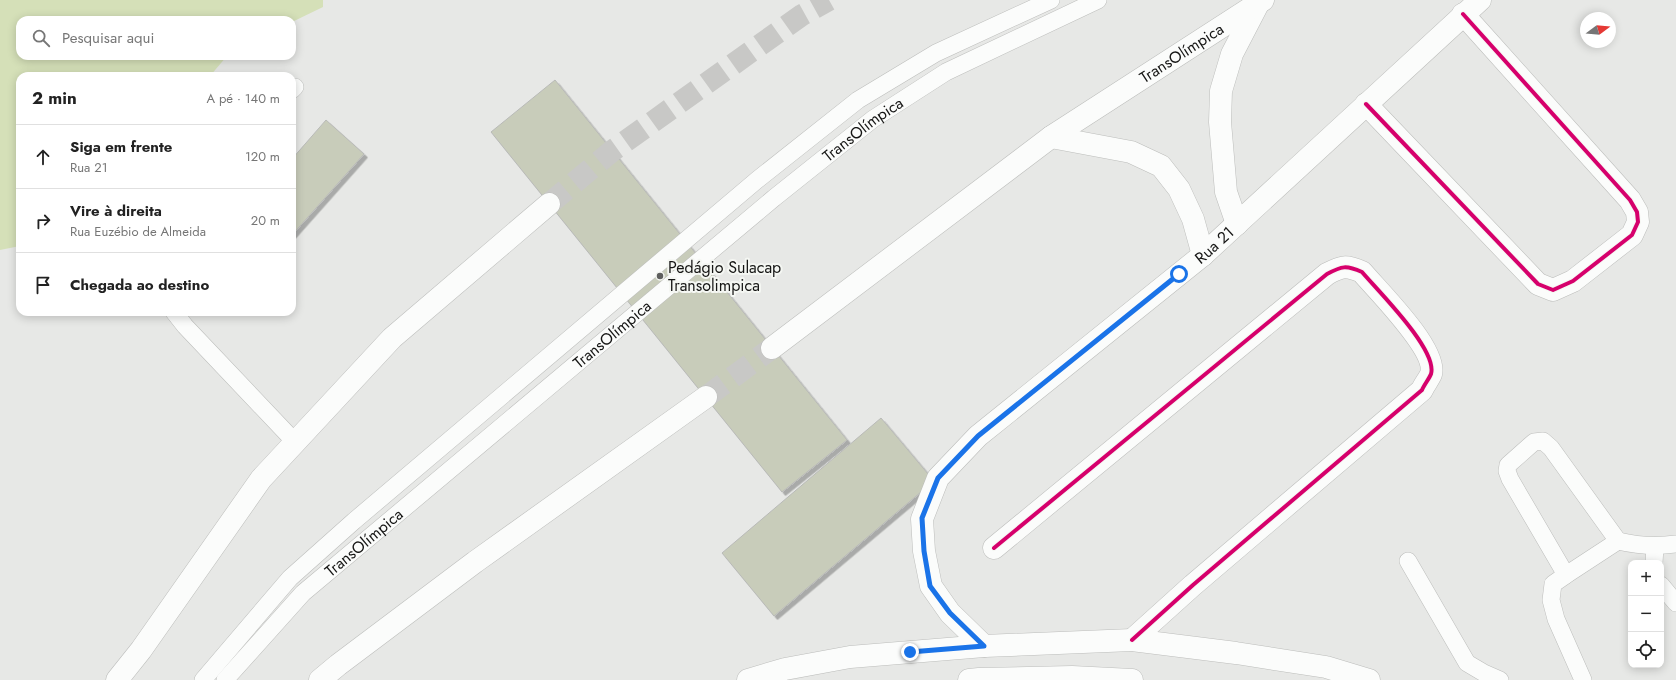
<!DOCTYPE html>
<html lang="pt">
<meta charset="utf-8">
<style>
:root{--surface:#fff;--page:#f2f2f2;--text:#222;--muted:#767676;--line:#e0e0e0}
body{margin:0;font-family:Jost,sans-serif;background:var(--page);color:var(--text)}
.controls{position:absolute;right:12px;bottom:12px;display:grid;overflow:hidden;border-radius:8px;box-shadow:0 2px 10px #0003}
.controls button{width:36px;height:36px;display:grid;place-items:center;padding:0;border:0;border-bottom:1px solid var(--line);background:var(--surface);color:var(--text);font:20px sans-serif}
.compass{position:absolute;left:1580px;top:12px;width:36px;height:36px;border-radius:50%;background:var(--surface);box-shadow:0 2px 10px #0003;rotate:74deg}
.stop{position:absolute;width:12px;height:12px;margin:-9px;border:3px solid #1a73e8;border-radius:50%;background:#fff}
.stop.end{background:#1a73e8;border-color:#fff;box-shadow:0 1px 4px #0008}
.list{margin:0;padding:0;list-style:none}
h2{display:flex;justify-content:space-between;align-items:center;height:52px;margin:0;padding:0 16px;font-size:17px}
h2 small{font-size:13px;font-weight:400;color:var(--muted)}
.list li{display:grid;grid-template-columns:26px 1fr auto;gap:12px;align-items:center;box-sizing:border-box;height:64px;padding:0 16px;border-top:1px solid var(--line)}
.list b{display:block;font-size:15px;white-space:nowrap}
.list p{margin:0;font-size:13px;white-space:nowrap;color:var(--muted)}
.list em{font-size:13px;font-style:normal;color:var(--muted)}
.icon{flex:none;width:22px;height:22px;fill:none;stroke:currentColor;stroke-width:2;stroke-linecap:round;stroke-linejoin:round}
.map{position:relative;flex:none;width:1676px;height:680px;overflow:hidden}
.search{position:absolute;background:var(--surface);box-shadow:0 2px 10px #0003;left:16px;top:16px;width:280px;height:44px;display:flex;align-items:center;gap:10px;box-sizing:border-box;padding:0 14px;border-radius:12px;color:var(--muted);font-size:15px}
.panel{position:absolute;background:var(--surface);box-shadow:0 2px 10px #0003;left:16px;top:72px;width:280px;height:244px;border-radius:12px}
.map>svg:first-child{display:block}
</style>
<div class="map">
<svg width="1676" height="680" viewBox="0 0 1676 680">
<defs>
<filter id="shadow"><feDropShadow dx="3.5" dy="3.5" stdDeviation="0" flood-color="#0004"/></filter>
</defs>
<rect width="100%" height="100%" fill="#e7e8e6"/>
<path fill="#d5e0b8" d="M 0,0 L 323,0 L 323,7 L 292,22 L 292,20 L 20,20 L 20,56 L 227,56 L 210,76 L 20,76 L 20,246 L 0,250 Z"/>
<path fill="#c8ccba" stroke="#b9bab8" filter="url(#shadow)" d="M 555,80 L 847,440 L 782,492 L 491,132 Z
M 326,120 L 364,154 L 292,235 L 292,159 Z
M 881,418 L 934,481 L 774,616 L 722,553 Z"/>
<g fill="none" stroke-linecap="round" stroke-linejoin="round">
<path stroke="#c8c8c6" stroke-width="22" stroke-dasharray="22 11" stroke-linecap="butt" d="M 549,204 L 612,151 L 802,15 L 829,0
M 706,397 L 772,348"/>
<g stroke="#bcbdbb" stroke-width="18">
<g id="lane">
<path d="M 292,90 L 295,87"/>
<path d="M 174,312 L 185,326 L 295,442"/>
<path d="M 1408,561 L 1467,663 L 1484,673 L 1500,680"/>
<path d="M 1654,563 L 1655,547"/>
<path d="M 1566,575 L 1510,479 L 1507,471 L 1508,465 L 1534,442 L 1543,441 L 1551,448 L 1618,541"/>
<path d="M 1661,585 L 1676,603"/>
<path d="M 203,680 L 290,578 L 354,521 L 757,180 L 858,100 L 936,53 L 1051,0"/>
<path id="s1" d="M 225,680 L 303,593 L 774,198 L 873,119 L 946,72 L 1098,0"/>
<path d="M 1583,680 L 1556,619 L 1551,600 L 1553,584 L 1566,575 L 1618,541 C 1639,546 1655,547 1676,544"/>
</g>
</g>
<g stroke="#bcbdbb" stroke-width="23">
<g id="street">
<path d="M 1366,104 L 1538,284 L 1553,290 L 1573,281 L 1632,235 L 1638,222 L 1637,212 L 1630,200 L 1463,14"/>
<path d="M 994,548 L 1327,274 C 1342,266 1346,265 1362,272 C 1378,291 1438,350 1431,374 C 1429,379 1424,385 1422,390 L 1193,585 L 1132,640"/>
<path id="s2" d="M 984,646 L 950,613 L 931,586 L 924,551 L 922,519 L 938,478 L 978,436 L 1203,255 L 1480,0"/>
</g>
</g>
<g stroke="#bcbdbb" stroke-width="23">
<path id="secondary" d="M 748,680 L 785,669 L 850,657 L 984,646 L 1132,640 L 1236,653 L 1326,667 L 1369,680
M 969,680 L 979,679 L 1072,677 L 1132,680"/>
</g>
<g stroke="#bcbdbb" stroke-width="23">
<g id="highway">
<path d="M 1051,137 L 1131,152 L 1161,166 L 1179,189 L 1193,219 L 1203,255"/>
<path d="M 1237,224 L 1226,192 L 1220,122 L 1221,91 L 1232,54 L 1258,4"/>
<path id="s3" d="M 772,348 L 1051,137 L 1263,0"/>
<path d="M 117,680 L 141,650 L 261,479 L 392,338 L 549,204"/>
<path d="M 320,680 L 338,665 L 475,562 L 706,397"/>
</g>
</g>
<use href="#lane" stroke="#fbfcfb" stroke-width="17"/>
<use href="#street" stroke="#fbfcfb" stroke-width="22"/>
<use href="#secondary" stroke="#fbfcfb" stroke-width="22"/>
<use href="#highway" stroke="#fbfcfb" stroke-width="22"/>
<g stroke="#f5f7f3" stroke-width="6">
<path id="cycleway" d="M 1366,104 L 1538,284 L 1553,290 L 1573,281 L 1632,235 L 1638,222 L 1637,212 L 1630,200 L 1463,14
M 994,548 L 1327,274 C 1342,266 1346,265 1362,272 C 1378,291 1438,350 1431,374 C 1429,379 1424,385 1422,390 L 1193,585 L 1132,640"/>
</g>
<use href="#cycleway" stroke="#d6006c" stroke-width="4"/>
</g>
<g fill="none" stroke-linecap="round" stroke-linejoin="round">
<path stroke="#1a73e8" stroke-width="5" d="M 910,652 L 984,646 L 950,613 L 930,586 L 924,551 L 922,518 L 938,478 L 978,436 L 1179,274"/>
</g>
<circle fill="#5e5f5e" stroke="#f5f7f3" stroke-width="1.5" cx="660" cy="276" r="4"/>
<g text-anchor="middle" stroke-width="4" stroke-linejoin="round" paint-order="stroke">
<g font-size="16" fill="#151514" stroke="#f5f7f3">
<text dy="6" stroke="none"><textPath href="#s3" startOffset="505">TransOlímpica</textPath></text>
<text dy="6" stroke="none"><textPath href="#s1" startOffset="844">TransOlímpica</textPath></text>
<text dy="6" stroke="none"><textPath href="#s2" startOffset="554">Rua 21</textPath></text>
<text dy="6" stroke="none"><textPath href="#s1" startOffset="520">TransOlímpica</textPath></text>
<text dy="6" stroke="none"><textPath href="#s1" startOffset="196">TransOlímpica</textPath></text>
</g>
<g font-size="16" fill="#151514" stroke="#f5f7f3" text-anchor="start">
<text x="668" y="273">Pedágio Sulacap<tspan x="668" dy="18">Transolimpica</tspan></text>
</g>
</g>
</svg>
<div class="controls">
<button>+</button>
<button>−</button>
<button><svg class="icon" aria-label="locate" viewBox="0 0 24 24"><circle cx="12" cy="12" r="6"/><path d="M12 2v4M12 18v4M2 12h4M18 12h4"/></svg></button>
</div>
<svg class="compass" viewBox="-18 -18 36 36"><path d="M0-13l5 13h-10z" fill="#e53935"/><path d="M0 13l5-13h-10z" fill="#767676"/></svg>
<div class="stop" style="left:1179px;top:274px"></div>
<div class="stop end" style="left:910px;top:652px"></div>
<div class="search"><svg class="icon" aria-label="search" viewBox="0 0 24 24"><circle cx="10" cy="10" r="6"/><path d="M15 15l6 6"/></svg>Pesquisar aqui</div>
<section class="panel">
<h2>2 min<small>A pé · 140 m</small></h2>
<ul class="list">
<li><svg class="icon" aria-label="ahead" viewBox="0 0 24 24"><path d="M12 20V5M6 11l6-6 6 6"/></svg><div><b>Siga em frente</b><p>Rua 21</p></div><em>120 m</em></li>
<li><svg class="icon" aria-label="right" viewBox="0 0 24 24"><path d="M7 20v-9h11M14 6l5 5-5 5"/></svg><div><b>Vire à direita</b><p>Rua Euzébio de Almeida</p></div><em>20 m</em></li>
<li><svg class="icon" aria-label="arrive" viewBox="0 0 24 24"><path d="M6 21V4h12l-3 4 3 4H6"/></svg><div><b>Chegada ao destino</b></div></li>
</ul>
</section>
</div>
